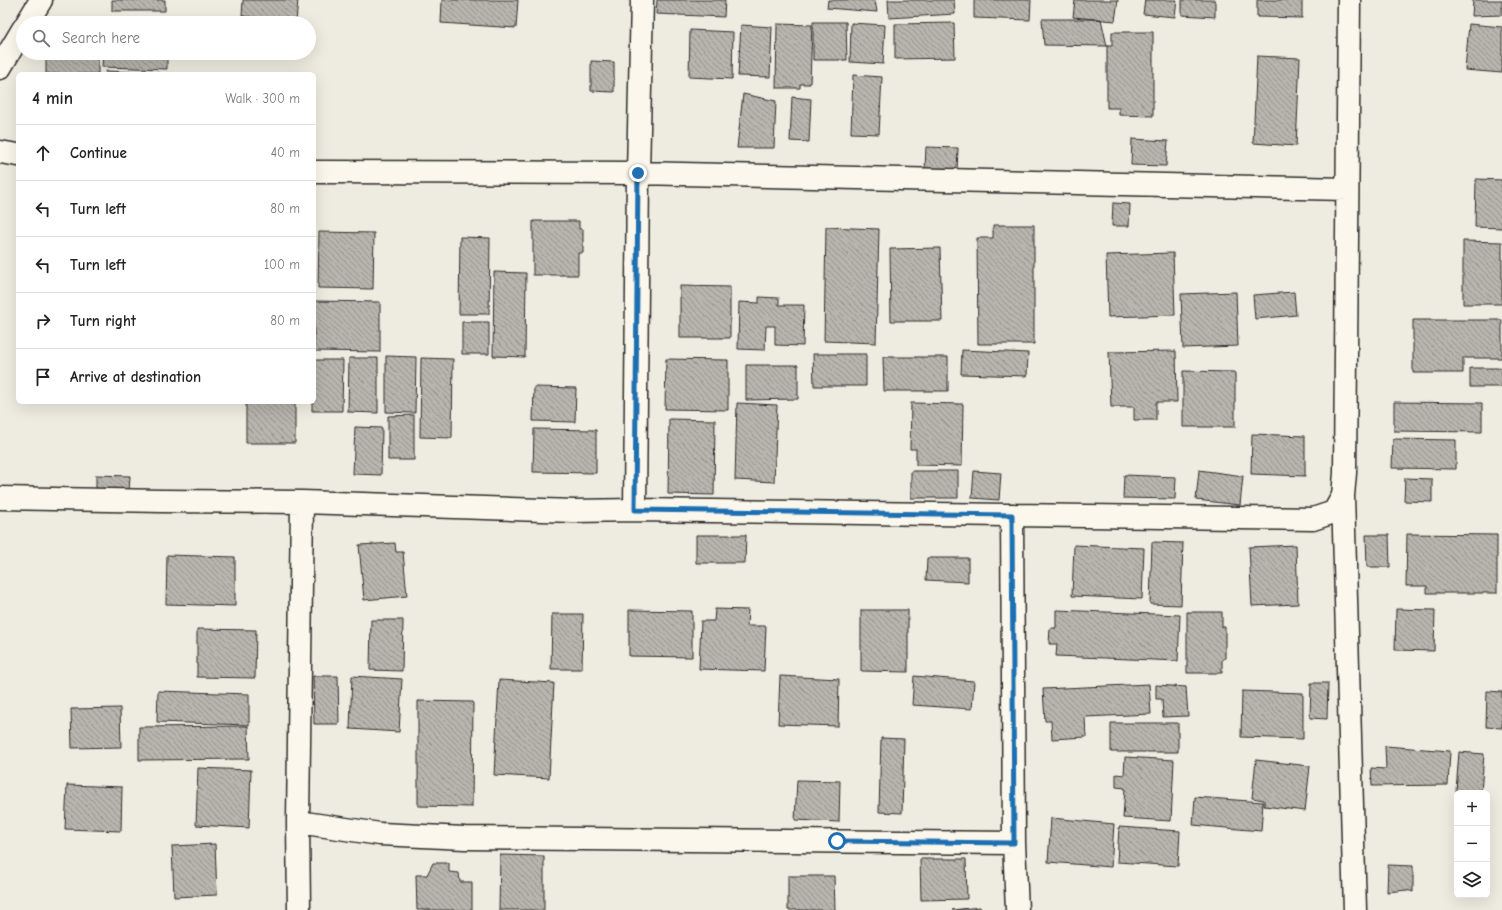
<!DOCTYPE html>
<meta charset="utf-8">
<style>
:root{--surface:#fff;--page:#f6f6f6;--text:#222;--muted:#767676;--line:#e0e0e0}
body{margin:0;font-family:"Comic Neue",sans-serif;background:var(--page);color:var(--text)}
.controls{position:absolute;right:12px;bottom:12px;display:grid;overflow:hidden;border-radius:6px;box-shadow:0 4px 16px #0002}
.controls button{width:36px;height:36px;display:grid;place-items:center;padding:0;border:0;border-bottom:1px solid var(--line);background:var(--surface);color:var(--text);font:20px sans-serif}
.stop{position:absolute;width:12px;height:12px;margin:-9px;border:3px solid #1f6fb2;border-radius:50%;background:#fff}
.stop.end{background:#1f6fb2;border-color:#fff;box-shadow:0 1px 4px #0008}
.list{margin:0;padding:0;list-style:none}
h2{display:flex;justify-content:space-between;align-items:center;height:52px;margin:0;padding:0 16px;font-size:17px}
h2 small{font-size:13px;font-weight:400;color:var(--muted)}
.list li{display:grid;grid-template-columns:26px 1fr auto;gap:12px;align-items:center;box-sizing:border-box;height:56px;padding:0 16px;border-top:1px solid var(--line)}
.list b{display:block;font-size:15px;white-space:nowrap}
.list em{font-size:13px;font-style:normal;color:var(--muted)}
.icon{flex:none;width:22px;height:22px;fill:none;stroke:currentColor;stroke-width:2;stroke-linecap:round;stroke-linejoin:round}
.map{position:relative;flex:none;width:1502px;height:910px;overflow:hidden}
.search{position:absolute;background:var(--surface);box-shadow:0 4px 16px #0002;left:16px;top:16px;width:300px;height:44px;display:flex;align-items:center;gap:10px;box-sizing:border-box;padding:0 14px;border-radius:22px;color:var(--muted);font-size:15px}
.panel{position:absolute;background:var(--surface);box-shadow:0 4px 16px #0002;left:16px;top:72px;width:300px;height:332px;border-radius:6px}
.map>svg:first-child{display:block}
</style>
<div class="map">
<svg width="1502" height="910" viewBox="0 0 1502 910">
<defs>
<pattern id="building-back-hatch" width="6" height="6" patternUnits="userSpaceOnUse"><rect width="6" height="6" fill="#b8b5ae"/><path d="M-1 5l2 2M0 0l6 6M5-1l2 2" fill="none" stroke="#96938e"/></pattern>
</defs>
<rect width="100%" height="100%" fill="#eeebe0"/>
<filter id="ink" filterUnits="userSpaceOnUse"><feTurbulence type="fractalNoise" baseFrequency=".025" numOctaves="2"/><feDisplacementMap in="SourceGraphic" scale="8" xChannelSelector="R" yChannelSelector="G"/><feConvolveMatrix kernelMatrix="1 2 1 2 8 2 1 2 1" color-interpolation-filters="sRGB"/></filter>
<g filter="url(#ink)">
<path fill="url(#building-back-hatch)" stroke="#2b2b2b" d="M 112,0 L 165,0 L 165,11 L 112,11 Z
M 243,0 L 298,0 L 296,22 L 242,16 Z
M 442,0 L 518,0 L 516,28 L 441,23 Z
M 657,0 L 725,0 L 724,17 L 656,14 Z
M 828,0 L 875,0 L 877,12 L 827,8 Z
M 888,0 L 954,0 L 955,14 L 889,18 Z
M 974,0 L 1031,0 L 1030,20 L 974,18 Z
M 1075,0 L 1118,0 L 1115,21 L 1073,17 Z
M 1145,0 L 1177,0 L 1175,17 L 1143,14 Z
M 1182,0 L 1215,0 L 1215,17 L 1182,15 Z
M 1257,0 L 1302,0 L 1302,18 L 1257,17 Z
M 1473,0 L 1502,0 L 1502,15 L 1472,16 Z
M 1042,19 L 1101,19 L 1107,46 L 1044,45 Z
M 103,20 L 168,21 L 168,23 L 103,23 Z
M 813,22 L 846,22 L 847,60 L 813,60 Z
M 851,23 L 885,25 L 883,64 L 850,62 Z
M 954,23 L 955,58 L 895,59 L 895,24 Z
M 777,24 L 812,25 L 810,84 L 800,84 L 800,88 L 776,88 Z
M 1469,24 L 1502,27 L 1502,73 L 1465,70 Z
M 741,25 L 772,27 L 770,77 L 738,76 Z
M 690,30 L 733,32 L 732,79 L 689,77 Z
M 1112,32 L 1153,32 L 1153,116 L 1119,115 L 1119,108 L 1107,108 L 1107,46 L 1112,46 Z
M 46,53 L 98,53 L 98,74 L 46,74 Z
M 103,53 L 167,53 L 167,69 L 102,67 Z
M 1257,56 L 1300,58 L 1296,146 L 1253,143 Z
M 591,61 L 614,62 L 614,92 L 591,91 Z
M 106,71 L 160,73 L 160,74 L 106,74 Z
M 853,75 L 882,77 L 879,134 L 851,133 Z
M 743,94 L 776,101 L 774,148 L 737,148 Z
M 792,97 L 811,99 L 809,142 L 790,141 Z
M 1132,139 L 1168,141 L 1166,166 L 1131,165 Z
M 926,147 L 958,148 L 957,171 L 925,170 Z
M 1476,179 L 1502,180 L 1502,228 L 1475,227 Z
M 1113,203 L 1130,204 L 1129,226 L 1112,226 Z
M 533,221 L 579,221 L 579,229 L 583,229 L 583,253 L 578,253 L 578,275 L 533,275 Z
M 993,225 L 1034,225 L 1034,344 L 978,344 L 977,238 L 993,238 Z
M 826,227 L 879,229 L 876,343 L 824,341 Z
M 319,232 L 374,233 L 373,289 L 318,288 Z
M 460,237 L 490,238 L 489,314 L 459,314 Z
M 1463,241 L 1502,242 L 1502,304 L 1463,304 Z
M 940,248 L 942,321 L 891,321 L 890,249 Z
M 1173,253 L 1175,315 L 1108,317 L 1106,255 Z
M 494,272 L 526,273 L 525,357 L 493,356 Z
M 680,286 L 730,287 L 730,338 L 680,338 Z
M 1236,292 L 1238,346 L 1183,348 L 1181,294 Z
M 1294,292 L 1296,315 L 1255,319 L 1253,295 Z
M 759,297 L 779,298 L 779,305 L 804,305 L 803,346 L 775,345 L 775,326 L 766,326 L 765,350 L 738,349 L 739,302 L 759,303 Z
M 314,301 L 380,302 L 380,352 L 314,351 Z
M 1413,320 L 1502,320 L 1502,358 L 1463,358 L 1463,373 L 1413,373 Z
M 462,322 L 489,322 L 489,354 L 462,354 Z
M 962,350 L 1028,353 L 1027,376 L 961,374 Z
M 1176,351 L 1177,402 L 1156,402 L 1156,420 L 1134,420 L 1134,407 L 1111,407 L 1109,352 Z
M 813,354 L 866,354 L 866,386 L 814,386 Z
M 386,356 L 416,357 L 415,413 L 386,412 Z
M 883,357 L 948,357 L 948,391 L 884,391 Z
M 349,358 L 378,358 L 378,413 L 348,412 Z
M 421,358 L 453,359 L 452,438 L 420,437 Z
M 666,359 L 728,360 L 728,410 L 665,409 Z
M 314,360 L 343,360 L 342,411 L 312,411 L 312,402 L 314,402 Z
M 746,365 L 798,365 L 798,399 L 746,400 Z
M 1470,368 L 1502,368 L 1502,387 L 1470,387 Z
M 1183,371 L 1235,372 L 1235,427 L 1183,427 Z
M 534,387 L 576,388 L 575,422 L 533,421 Z
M 246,402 L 295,402 L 295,443 L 246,443 Z
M 1394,402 L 1482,403 L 1482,432 L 1394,431 Z
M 737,403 L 777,405 L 774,482 L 735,480 Z
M 911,403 L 963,404 L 962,466 L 916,465 L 916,449 L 910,449 Z
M 414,415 L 414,460 L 388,460 L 388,416 Z
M 669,419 L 715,420 L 714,495 L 668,494 Z
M 355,427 L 382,428 L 381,475 L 353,474 Z
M 534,429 L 596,430 L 596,473 L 533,472 Z
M 1252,434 L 1305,436 L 1305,476 L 1251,474 Z
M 1393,439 L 1456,440 L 1456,469 L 1392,468 Z
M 1199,470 L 1243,476 L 1240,505 L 1196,500 Z
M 911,471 L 958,471 L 958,498 L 911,498 Z
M 974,471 L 1001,473 L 999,500 L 972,498 Z
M 96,475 L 130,476 L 129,492 L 96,492 Z
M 1124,475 L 1176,477 L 1175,499 L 1123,498 Z
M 1405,478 L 1432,479 L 1432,502 L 1404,501 Z
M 1407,534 L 1497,535 L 1497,593 L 1427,593 L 1427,586 L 1406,586 Z
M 696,535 L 746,535 L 745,563 L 696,563 Z
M 1366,535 L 1389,535 L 1390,567 L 1367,567 Z
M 1152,542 L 1183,543 L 1181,605 L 1150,604 Z
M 395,543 L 396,552 L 403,552 L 407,596 L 364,600 L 359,545 Z
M 1074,545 L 1144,548 L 1142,599 L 1072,596 Z
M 1296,545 L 1298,604 L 1252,606 L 1249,547 Z
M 167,555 L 235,557 L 235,606 L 166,604 Z
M 927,558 L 968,558 L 968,582 L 926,580 Z
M 715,609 L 748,610 L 747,626 L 766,626 L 764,671 L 699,669 L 701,621 L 714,621 Z
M 1396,609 L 1435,610 L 1434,651 L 1395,650 Z
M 629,610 L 692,611 L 692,657 L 629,656 Z
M 861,610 L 908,610 L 908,672 L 861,671 Z
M 1056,610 L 1180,615 L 1178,661 L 1056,656 L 1057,644 L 1049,644 L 1050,628 L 1056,628 Z
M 1187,612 L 1222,612 L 1222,627 L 1225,627 L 1225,658 L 1222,660 L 1222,673 L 1187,673 Z
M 552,614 L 583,614 L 582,669 L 551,669 Z
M 371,620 L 403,620 L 402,671 L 370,670 Z
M 197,629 L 256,630 L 255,678 L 197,677 Z
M 313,676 L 338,676 L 339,724 L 314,724 Z
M 352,676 L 402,679 L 399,732 L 350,729 Z
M 780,676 L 839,679 L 838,726 L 778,724 Z
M 914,676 L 974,681 L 972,709 L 912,705 Z
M 499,680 L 554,683 L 549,778 L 494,775 Z
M 1311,683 L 1328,683 L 1327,719 L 1310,718 Z
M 1149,684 L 1151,714 L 1085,717 L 1086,737 L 1052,739 L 1051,721 L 1045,721 L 1043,689 Z
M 1156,685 L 1186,687 L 1188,716 L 1163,717 L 1162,699 L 1156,699 Z
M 158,691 L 249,694 L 249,725 L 157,722 Z
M 1242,691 L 1303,693 L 1303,739 L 1241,737 Z
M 1487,691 L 1502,692 L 1502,728 L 1486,727 Z
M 418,701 L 473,702 L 472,807 L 418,806 Z
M 120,708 L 121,747 L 72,748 L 71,709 Z
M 1111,723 L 1178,723 L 1178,752 L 1111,752 Z
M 248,726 L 249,759 L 139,760 L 139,727 Z
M 881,738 L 904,739 L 902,813 L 879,812 Z
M 1385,746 L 1450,751 L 1448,785 L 1372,786 L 1371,768 L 1386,769 Z
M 1459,752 L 1484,754 L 1481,793 L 1456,791 Z
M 1125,757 L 1174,760 L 1171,821 L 1123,818 L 1125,788 L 1116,787 L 1116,774 L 1124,775 Z
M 1256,760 L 1310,766 L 1305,811 L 1264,806 L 1264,800 L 1252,798 Z
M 198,768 L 251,770 L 249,828 L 196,825 Z
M 797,780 L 840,781 L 839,822 L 795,820 Z
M 67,785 L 122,787 L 121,831 L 65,829 Z
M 1195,797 L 1263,802 L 1261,831 L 1193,825 Z
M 1051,818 L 1114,824 L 1111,867 L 1048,862 Z
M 1119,827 L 1180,831 L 1178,866 L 1117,862 Z
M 215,844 L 217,895 L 174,897 L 172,846 Z
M 500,855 L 544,856 L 544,910 L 499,910 Z
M 920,859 L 966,859 L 967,899 L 921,900 Z
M 433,863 L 449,863 L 449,872 L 459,873 L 460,882 L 472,882 L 472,910 L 417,910 L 416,875 L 427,875 Z
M 1388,865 L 1413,866 L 1413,892 L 1407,890 L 1387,892 Z
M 788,876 L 834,876 L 835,910 L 788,910 Z
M 980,907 L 981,910 L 952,910 Z"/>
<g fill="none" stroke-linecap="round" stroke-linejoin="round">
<g stroke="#2b2b2b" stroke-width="25">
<path id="minor" d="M 1349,0 L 1345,473 L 1343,496 L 1355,910
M 27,23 L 41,0
M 0,68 L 23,29
M 0,152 L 18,155
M 314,172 L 638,173 L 1347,189
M 0,498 L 162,501 L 302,502 L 574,511 L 635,510 L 1313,519 L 1334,512 L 1343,496
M 635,510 L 638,173 L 642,0
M 1012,515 L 1014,843 L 1017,910
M 298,822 L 380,834 L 465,838 L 1014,843
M 299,910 L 298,822 L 302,502"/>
</g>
<use href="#minor" stroke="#fbf7ec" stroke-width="22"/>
</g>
</g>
<g fill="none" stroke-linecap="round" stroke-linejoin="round" filter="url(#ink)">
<path stroke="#1f6fb2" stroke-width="5" d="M 638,173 L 635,510 L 1012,515 L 1014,843 L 837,841"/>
</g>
</svg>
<div class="controls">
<button>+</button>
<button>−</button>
<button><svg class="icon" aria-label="layers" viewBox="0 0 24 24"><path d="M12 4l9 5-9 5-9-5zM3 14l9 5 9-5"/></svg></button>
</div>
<div class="stop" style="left:837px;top:841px"></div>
<div class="stop end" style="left:638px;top:173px"></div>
<div class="search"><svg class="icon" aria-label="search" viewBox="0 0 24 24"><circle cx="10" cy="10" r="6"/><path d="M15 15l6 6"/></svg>Search here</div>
<section class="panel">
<h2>4 min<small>Walk · 300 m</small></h2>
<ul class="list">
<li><svg class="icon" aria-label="ahead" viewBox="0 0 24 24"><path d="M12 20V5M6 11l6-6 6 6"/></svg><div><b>Continue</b></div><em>40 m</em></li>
<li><svg class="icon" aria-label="left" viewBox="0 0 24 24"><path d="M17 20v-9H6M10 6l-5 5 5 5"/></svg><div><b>Turn left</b></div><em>80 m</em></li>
<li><svg class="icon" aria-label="left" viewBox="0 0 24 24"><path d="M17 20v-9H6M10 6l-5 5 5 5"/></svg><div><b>Turn left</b></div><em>100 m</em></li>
<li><svg class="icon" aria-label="right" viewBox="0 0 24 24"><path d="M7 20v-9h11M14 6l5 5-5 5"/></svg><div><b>Turn right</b></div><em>80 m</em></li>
<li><svg class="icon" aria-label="arrive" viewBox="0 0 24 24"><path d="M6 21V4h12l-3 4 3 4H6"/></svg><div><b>Arrive at destination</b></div></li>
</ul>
</section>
</div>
